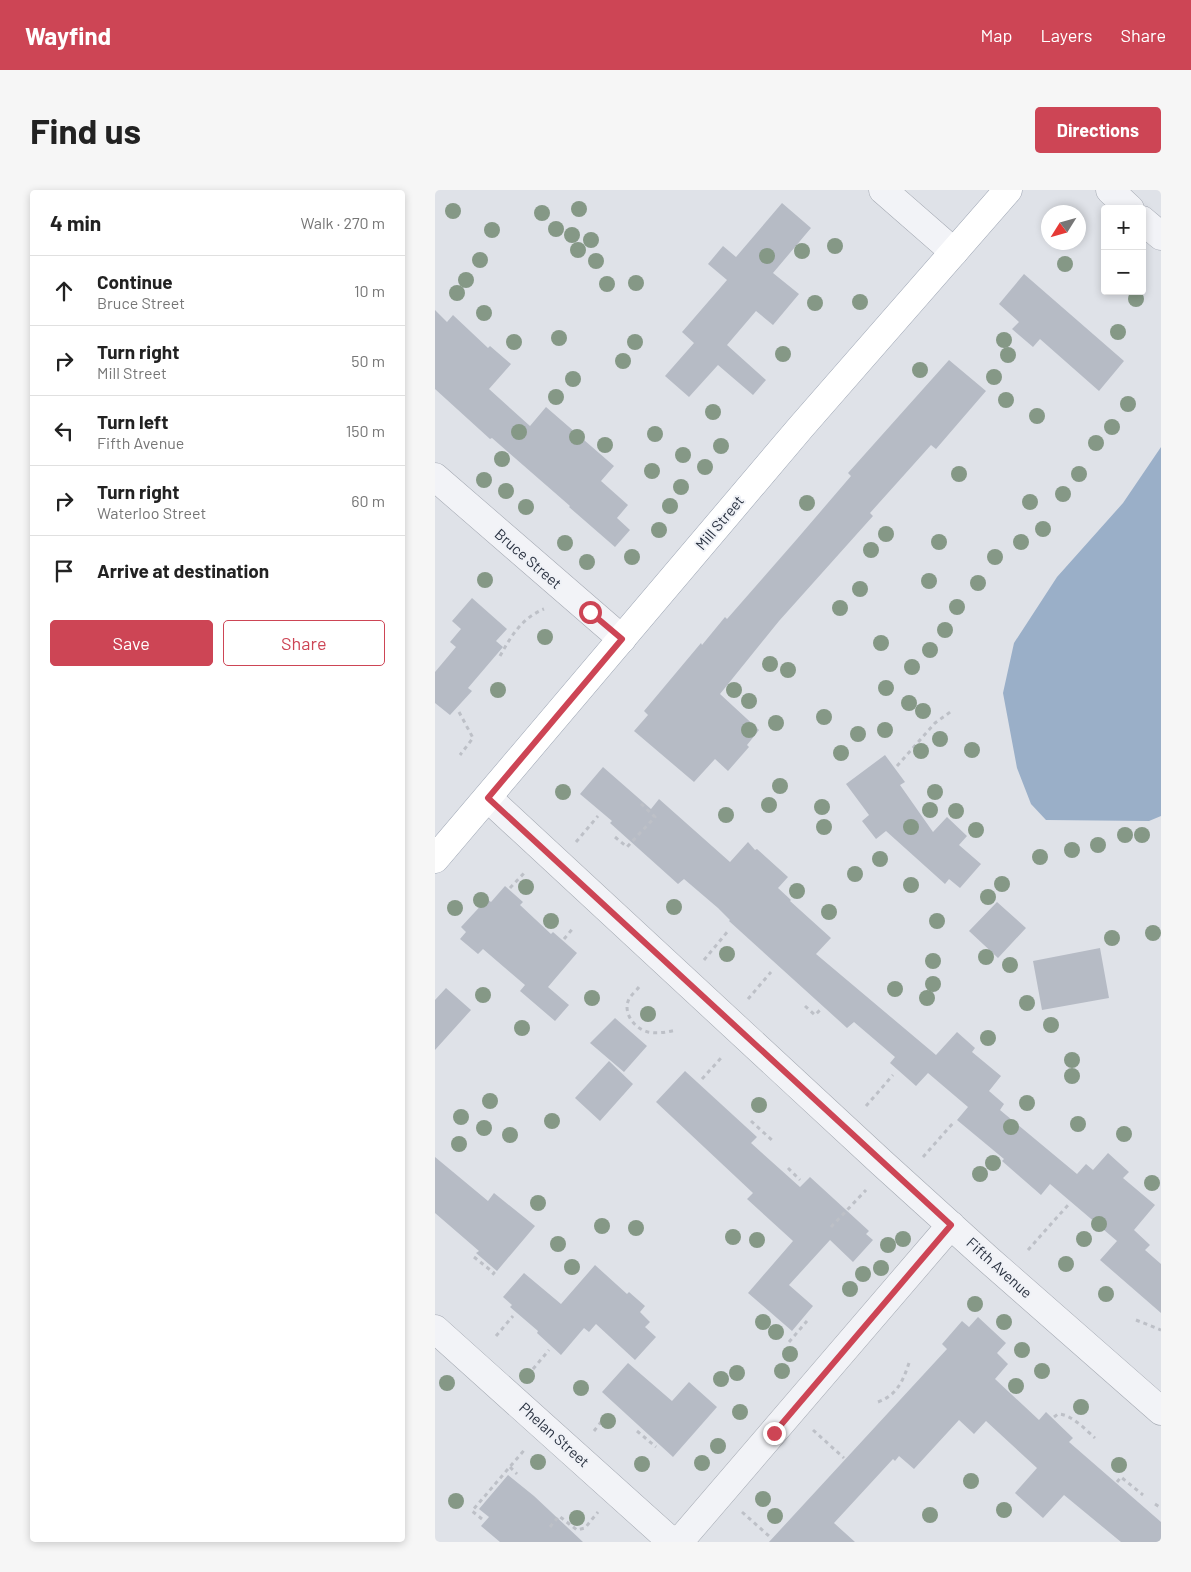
<!DOCTYPE html>
<meta charset="utf-8">
<style>
:root{--surface:#fff;--page:#f6f6f6;--text:#222;--muted:#767676;--line:#e0e0e0;--accent:#cd4555}
body{margin:0;font-family:Barlow,sans-serif;background:var(--page);color:var(--text)}
.controls{position:absolute;right:15px;top:15px;display:grid;overflow:hidden;border-radius:5px;box-shadow:0 2px 8px #0003}
.controls button{width:45px;height:45px;display:grid;place-items:center;padding:0;border:0;border-bottom:1px solid var(--line);background:var(--surface);color:var(--text);font:25px sans-serif}
.compass{position:absolute;left:606px;top:15px;width:45px;height:45px;border-radius:50%;background:var(--surface);box-shadow:0 2px 8px #0003;rotate:233deg}
.stop{position:absolute;width:15px;height:15px;margin:-11px;border:4px solid #cd4555;border-radius:50%;background:#fff}
.stop.end{background:#cd4555;border-color:#fff;box-shadow:0 1px 5px #0008}
.list{margin:0;padding:0;list-style:none}
h2{display:flex;justify-content:space-between;align-items:center;height:65px;margin:0;padding:0 20px;font-size:21px}
h2 small{font-size:16px;font-weight:400;color:var(--muted)}
.list li{display:grid;grid-template-columns:32px 1fr auto;gap:15px;align-items:center;box-sizing:border-box;height:70px;padding:0 20px;border-top:1px solid var(--line)}
.list b{display:block;font-size:19px;white-space:nowrap}
.list p{margin:0;font-size:16px;white-space:nowrap;color:var(--muted)}
.list em{font-size:16px;font-style:normal;color:var(--muted)}
.actions{display:flex;gap:10px;padding:15px 20px}
.actions a{flex:1;padding:11px 0;border:1px solid var(--accent);border-radius:5px;text-align:center;font-size:18px;color:var(--accent)}
.actions .main{background:var(--accent);color:#fff}
.icon{flex:none;width:28px;height:28px;fill:none;stroke:currentColor;stroke-width:2;stroke-linecap:round;stroke-linejoin:round}
.map{position:relative;flex:none;width:726px;height:1352px;overflow:hidden;border-radius:5px}
header{display:flex;align-items:center;gap:30px;box-sizing:border-box;height:70px;padding:0 25px;background:var(--accent);color:#fff}
header strong{font-size:24px}
nav{display:flex;gap:28px;margin-inline-start:auto;font-size:18px}
.intro{display:flex;align-items:center;justify-content:space-between;box-sizing:border-box;height:120px;padding:0 30px}
h1{margin:0;font-size:35px}
.button{padding:12px 22px;border-radius:5px;background:var(--accent);color:#fff;font-size:18px;font-weight:700}
main{display:flex;gap:30px;padding:0 30px}
aside{flex:1;background:var(--surface);border-radius:5px;box-shadow:0 2px 8px #0003}
.map>svg:first-child{display:block}
</style>
<header>
<strong>Wayfind</strong>
<nav><a>Map</a><a>Layers</a><a>Share</a></nav>
</header>
<div class="intro"><h1>Find us</h1><a class="button">Directions</a></div>
<main>
<aside>
<h2>4 min<small>Walk · 270 m</small></h2>
<ul class="list">
<li><svg class="icon" aria-label="ahead" viewBox="0 0 24 24"><path d="M12 20V5M6 11l6-6 6 6"/></svg><div><b>Continue</b><p>Bruce Street</p></div><em>10 m</em></li>
<li><svg class="icon" aria-label="right" viewBox="0 0 24 24"><path d="M7 20v-9h11M14 6l5 5-5 5"/></svg><div><b>Turn right</b><p>Mill Street</p></div><em>50 m</em></li>
<li><svg class="icon" aria-label="left" viewBox="0 0 24 24"><path d="M17 20v-9H6M10 6l-5 5 5 5"/></svg><div><b>Turn left</b><p>Fifth Avenue</p></div><em>150 m</em></li>
<li><svg class="icon" aria-label="right" viewBox="0 0 24 24"><path d="M7 20v-9h11M14 6l5 5-5 5"/></svg><div><b>Turn right</b><p>Waterloo Street</p></div><em>60 m</em></li>
<li><svg class="icon" aria-label="arrive" viewBox="0 0 24 24"><path d="M6 21V4h12l-3 4 3 4H6"/></svg><div><b>Arrive at destination</b></div></li>
</ul>
<div class="actions"><a class="main">Save</a><a>Share</a></div>
</aside>
<div class="map">
<svg width="726" height="1352" viewBox="0 0 726 1352">
<rect width="100%" height="100%" fill="#dfe2e8"/>
<path fill="#9aafc8" d="M 726,257 L 726,626 L 714,631 L 611,630 L 596,614 L 582,578 L 568,503 L 579,453 L 622,387 L 688,313 Z"/>
<path fill="#b6bbc5" d="M 347,13 L 376,38 L 338,83 L 364,104 L 338,135 L 321,121 L 292,155 L 331,190 L 318,205 L 283,175 L 254,207 L 230,186 L 259,153 L 247,142 L 292,90 L 273,74 L 288,56 L 301,67 Z
M 589,84 L 689,171 L 664,201 L 605,149 L 598,157 L 577,139 L 584,132 L 564,114 Z
M 0,120 L 12,132 L 18,125 L 53,158 L 55,156 L 76,174 L 54,199 L 95,236 L 111,217 L 179,276 L 166,291 L 193,315 L 182,328 L 195,340 L 180,357 L 134,317 L 135,316 L 57,248 L 55,249 L 0,199 Z
M 514,170 L 551,201 L 501,259 L 496,255 L 435,323 L 438,326 L 344,431 L 285,504 L 324,540 L 312,555 L 314,557 L 293,581 L 280,569 L 259,592 L 199,541 L 213,525 L 209,521 L 266,453 L 267,455 L 290,427 L 292,429 L 362,349 L 416,286 L 413,283 Z
M 37,408 L 72,439 L 61,451 L 68,457 L 33,498 L 37,501 L 15,525 L 0,513 L 0,482 L 21,457 L 15,452 L 26,439 L 17,431 Z
M 450,565 L 470,592 L 465,595 L 498,642 L 512,627 L 532,646 L 524,655 L 546,674 L 525,698 L 514,689 L 510,694 L 451,641 L 441,649 L 427,631 L 434,625 L 411,594 Z
M 168,577 L 216,619 L 224,609 L 295,672 L 313,652 L 320,660 L 322,659 L 353,687 L 343,698 L 356,710 L 355,711 L 396,748 L 381,764 L 501,865 L 522,842 L 540,858 L 537,862 L 566,886 L 554,901 L 569,914 L 565,920 L 642,984 L 651,974 L 658,980 L 673,963 L 694,982 L 688,988 L 720,1015 L 699,1040 L 715,1055 L 710,1060 L 726,1074 L 726,1123 L 665,1070 L 682,1051 L 615,994 L 606,1005 L 567,971 L 569,969 L 522,930 L 533,917 L 493,883 L 481,896 L 455,873 L 460,867 L 419,832 L 412,838 L 294,731 L 295,730 L 283,718 L 249,689 L 243,694 L 175,633 L 177,631 L 145,604 Z
M 70,696 L 88,712 L 85,715 L 116,744 L 118,742 L 142,763 L 113,797 L 134,815 L 120,831 L 85,801 L 90,795 L 48,759 L 43,764 L 25,749 L 31,742 L 26,737 L 52,709 L 56,712 Z
M 562,712 L 591,738 L 563,768 L 534,741 Z
M 665,758 L 674,808 L 607,820 L 598,771 Z
M 11,798 L 36,820 L 0,860 L 0,810 Z
M 180,828 L 212,856 L 189,882 L 155,853 Z
M 174,871 L 198,894 L 165,931 L 140,908 Z
M 250,881 L 322,947 L 316,953 L 365,997 L 375,987 L 434,1041 L 431,1044 L 438,1050 L 418,1072 L 395,1050 L 354,1095 L 378,1116 L 357,1141 L 313,1103 L 358,1051 L 312,1009 L 318,1003 L 221,912 Z
M 0,967 L 53,1011 L 59,1003 L 100,1036 L 62,1081 L 41,1063 L 44,1061 L 0,1023 Z
M 160,1075 L 192,1104 L 194,1102 L 210,1116 L 205,1122 L 215,1132 L 210,1137 L 221,1147 L 200,1170 L 161,1134 L 154,1142 L 149,1138 L 126,1165 L 102,1143 L 103,1141 L 75,1117 L 77,1115 L 68,1107 L 89,1083 L 126,1114 Z
M 543,1127 L 571,1153 L 562,1163 L 573,1174 L 560,1189 L 604,1230 L 611,1222 L 638,1248 L 634,1252 L 726,1332 L 726,1352 L 686,1352 L 629,1305 L 608,1328 L 580,1303 L 602,1278 L 551,1231 L 539,1244 L 524,1230 L 479,1279 L 464,1266 L 460,1271 L 458,1269 L 399,1333 L 420,1352 L 334,1352 L 512,1159 L 507,1154 L 527,1131 L 534,1137 Z
M 193,1173 L 237,1211 L 254,1192 L 282,1217 L 238,1267 L 167,1202 Z
M 73,1285 L 99,1306 L 148,1352 L 65,1352 L 46,1336 L 54,1327 L 44,1319 Z"/>
<g fill="none" stroke-linecap="round" stroke-linejoin="round">
<g stroke="#a4a9b2" stroke-width="29">
<path id="minor" d="M 448,0 L 519,62
M 675,0 L 695,19
M 707,30 L 726,46
M 0,287 L 187,449
M 53,608 L 447,973 L 554,1070 L 726,1221
M 0,1139 L 237,1352
M 244,1352 L 516,1035"/>
</g>
<g stroke="#9ea6b4" stroke-width="29">
<path id="major" d="M 0,669 L 366,237 L 573,0"/>
</g>
<path stroke="#bdc0c7" stroke-width="3" stroke-dasharray="4 4" stroke-linecap="butt" d="M 65,466 C 76,446 87,428 109,419
M 24,522 L 38,548 L 25,565
M 462,576 L 500,533 L 518,520
M 180,647 L 192,657 L 220,627 L 203,611
M 141,652 L 163,626
M 75,698 L 91,681
M 129,749 L 139,737
M 269,770 L 293,741
M 204,797 C 201,801 196,805 194,809 C 187,823 200,839 213,842 C 223,844 232,842 241,840
M 313,809 L 336,782
M 370,816 L 380,825 L 385,820
M 267,889 L 286,868
M 431,916 L 458,885
M 316,931 L 339,952
M 488,967 L 519,932
M 353,978 L 365,990
M 396,1037 L 431,1000
M 593,1060 L 633,1015
M 39,1067 L 59,1083 L 56,1086
M 701,1130 L 726,1140
M 61,1146 L 78,1126
M 354,1152 L 372,1131
M 98,1179 L 114,1160
M 443,1212 C 462,1205 468,1191 474,1173
M 619,1227 L 623,1224 C 636,1224 650,1239 660,1248
M 378,1240 L 409,1268
M 159,1241 L 173,1223
M 202,1241 L 221,1257
M 75,1277 L 82,1284
M 682,1292 L 686,1287 L 708,1305
M 720,1314 L 726,1318
M 307,1322 L 334,1346
M 47,1329 L 37,1321 L 91,1258
M 115,1337 L 124,1326 L 142,1340 L 150,1338 L 163,1322"/>
<use href="#minor" stroke="#f2f3f7" stroke-width="28"/>
<use href="#major" stroke="#fff" stroke-width="28"/>
</g>
<g fill="#859886">
<circle cx="144" cy="19" r="8"/>
<circle cx="18" cy="21" r="8"/>
<circle cx="107" cy="23" r="8"/>
<circle cx="121" cy="39" r="8"/>
<circle cx="57" cy="40" r="8"/>
<circle cx="137" cy="45" r="8"/>
<circle cx="156" cy="50" r="8"/>
<circle cx="400" cy="56" r="8"/>
<circle cx="143" cy="60" r="8"/>
<circle cx="367" cy="61" r="8"/>
<circle cx="332" cy="66" r="8"/>
<circle cx="45" cy="70" r="8"/>
<circle cx="161" cy="71" r="8"/>
<circle cx="630" cy="74" r="8"/>
<circle cx="31" cy="90" r="8"/>
<circle cx="201" cy="93" r="8"/>
<circle cx="172" cy="94" r="8"/>
<circle cx="22" cy="103" r="8"/>
<circle cx="701" cy="109" r="8"/>
<circle cx="425" cy="112" r="8"/>
<circle cx="380" cy="113" r="8"/>
<circle cx="49" cy="123" r="8"/>
<circle cx="683" cy="142" r="8"/>
<circle cx="124" cy="148" r="8"/>
<circle cx="569" cy="150" r="8"/>
<circle cx="79" cy="152" r="8"/>
<circle cx="200" cy="152" r="8"/>
<circle cx="348" cy="164" r="8"/>
<circle cx="573" cy="165" r="8"/>
<circle cx="188" cy="171" r="8"/>
<circle cx="485" cy="180" r="8"/>
<circle cx="559" cy="187" r="8"/>
<circle cx="138" cy="189" r="8"/>
<circle cx="121" cy="207" r="8"/>
<circle cx="571" cy="210" r="8"/>
<circle cx="693" cy="214" r="8"/>
<circle cx="278" cy="222" r="8"/>
<circle cx="602" cy="226" r="8"/>
<circle cx="677" cy="237" r="8"/>
<circle cx="84" cy="242" r="8"/>
<circle cx="220" cy="244" r="8"/>
<circle cx="142" cy="247" r="8"/>
<circle cx="661" cy="253" r="8"/>
<circle cx="170" cy="255" r="8"/>
<circle cx="286" cy="256" r="8"/>
<circle cx="248" cy="265" r="8"/>
<circle cx="67" cy="269" r="8"/>
<circle cx="270" cy="277" r="8"/>
<circle cx="217" cy="281" r="8"/>
<circle cx="524" cy="284" r="8"/>
<circle cx="644" cy="284" r="8"/>
<circle cx="49" cy="290" r="8"/>
<circle cx="246" cy="297" r="8"/>
<circle cx="71" cy="301" r="8"/>
<circle cx="628" cy="304" r="8"/>
<circle cx="595" cy="312" r="8"/>
<circle cx="372" cy="313" r="8"/>
<circle cx="235" cy="316" r="8"/>
<circle cx="91" cy="317" r="8"/>
<circle cx="608" cy="339" r="8"/>
<circle cx="224" cy="340" r="8"/>
<circle cx="451" cy="344" r="8"/>
<circle cx="504" cy="352" r="8"/>
<circle cx="586" cy="352" r="8"/>
<circle cx="130" cy="353" r="8"/>
<circle cx="436" cy="360" r="8"/>
<circle cx="197" cy="367" r="8"/>
<circle cx="560" cy="367" r="8"/>
<circle cx="152" cy="372" r="8"/>
<circle cx="50" cy="390" r="8"/>
<circle cx="494" cy="391" r="8"/>
<circle cx="543" cy="393" r="8"/>
<circle cx="425" cy="399" r="8"/>
<circle cx="522" cy="417" r="8"/>
<circle cx="405" cy="418" r="8"/>
<circle cx="510" cy="440" r="8"/>
<circle cx="110" cy="447" r="8"/>
<circle cx="446" cy="453" r="8"/>
<circle cx="495" cy="460" r="8"/>
<circle cx="335" cy="474" r="8"/>
<circle cx="477" cy="477" r="8"/>
<circle cx="353" cy="480" r="8"/>
<circle cx="451" cy="498" r="8"/>
<circle cx="63" cy="500" r="8"/>
<circle cx="299" cy="500" r="8"/>
<circle cx="314" cy="511" r="8"/>
<circle cx="474" cy="513" r="8"/>
<circle cx="488" cy="521" r="8"/>
<circle cx="389" cy="527" r="8"/>
<circle cx="341" cy="533" r="8"/>
<circle cx="314" cy="540" r="8"/>
<circle cx="450" cy="540" r="8"/>
<circle cx="423" cy="544" r="8"/>
<circle cx="505" cy="549" r="8"/>
<circle cx="537" cy="560" r="8"/>
<circle cx="486" cy="561" r="8"/>
<circle cx="406" cy="563" r="8"/>
<circle cx="345" cy="596" r="8"/>
<circle cx="128" cy="602" r="8"/>
<circle cx="500" cy="602" r="8"/>
<circle cx="334" cy="615" r="8"/>
<circle cx="387" cy="617" r="8"/>
<circle cx="495" cy="620" r="8"/>
<circle cx="521" cy="621" r="8"/>
<circle cx="291" cy="625" r="8"/>
<circle cx="389" cy="637" r="8"/>
<circle cx="476" cy="637" r="8"/>
<circle cx="541" cy="640" r="8"/>
<circle cx="690" cy="645" r="8"/>
<circle cx="707" cy="645" r="8"/>
<circle cx="663" cy="655" r="8"/>
<circle cx="637" cy="660" r="8"/>
<circle cx="605" cy="667" r="8"/>
<circle cx="445" cy="669" r="8"/>
<circle cx="420" cy="684" r="8"/>
<circle cx="567" cy="694" r="8"/>
<circle cx="476" cy="695" r="8"/>
<circle cx="91" cy="697" r="8"/>
<circle cx="362" cy="701" r="8"/>
<circle cx="553" cy="707" r="8"/>
<circle cx="46" cy="710" r="8"/>
<circle cx="239" cy="717" r="8"/>
<circle cx="20" cy="718" r="8"/>
<circle cx="394" cy="722" r="8"/>
<circle cx="116" cy="731" r="8"/>
<circle cx="502" cy="731" r="8"/>
<circle cx="718" cy="743" r="8"/>
<circle cx="677" cy="748" r="8"/>
<circle cx="292" cy="764" r="8"/>
<circle cx="551" cy="767" r="8"/>
<circle cx="498" cy="771" r="8"/>
<circle cx="575" cy="775" r="8"/>
<circle cx="498" cy="794" r="8"/>
<circle cx="460" cy="799" r="8"/>
<circle cx="48" cy="805" r="8"/>
<circle cx="157" cy="808" r="8"/>
<circle cx="492" cy="808" r="8"/>
<circle cx="592" cy="813" r="8"/>
<circle cx="213" cy="824" r="8"/>
<circle cx="616" cy="835" r="8"/>
<circle cx="87" cy="838" r="8"/>
<circle cx="553" cy="848" r="8"/>
<circle cx="637" cy="870" r="8"/>
<circle cx="637" cy="886" r="8"/>
<circle cx="55" cy="911" r="8"/>
<circle cx="592" cy="913" r="8"/>
<circle cx="324" cy="915" r="8"/>
<circle cx="26" cy="927" r="8"/>
<circle cx="117" cy="931" r="8"/>
<circle cx="643" cy="934" r="8"/>
<circle cx="576" cy="937" r="8"/>
<circle cx="49" cy="938" r="8"/>
<circle cx="689" cy="944" r="8"/>
<circle cx="75" cy="945" r="8"/>
<circle cx="24" cy="954" r="8"/>
<circle cx="558" cy="973" r="8"/>
<circle cx="545" cy="984" r="8"/>
<circle cx="717" cy="993" r="8"/>
<circle cx="103" cy="1013" r="8"/>
<circle cx="664" cy="1034" r="8"/>
<circle cx="167" cy="1036" r="8"/>
<circle cx="201" cy="1038" r="8"/>
<circle cx="298" cy="1047" r="8"/>
<circle cx="468" cy="1049" r="8"/>
<circle cx="649" cy="1049" r="8"/>
<circle cx="322" cy="1050" r="8"/>
<circle cx="123" cy="1054" r="8"/>
<circle cx="453" cy="1055" r="8"/>
<circle cx="631" cy="1074" r="8"/>
<circle cx="137" cy="1077" r="8"/>
<circle cx="446" cy="1078" r="8"/>
<circle cx="428" cy="1084" r="8"/>
<circle cx="415" cy="1099" r="8"/>
<circle cx="671" cy="1104" r="8"/>
<circle cx="540" cy="1114" r="8"/>
<circle cx="328" cy="1132" r="8"/>
<circle cx="569" cy="1132" r="8"/>
<circle cx="341" cy="1142" r="8"/>
<circle cx="587" cy="1160" r="8"/>
<circle cx="355" cy="1164" r="8"/>
<circle cx="347" cy="1181" r="8"/>
<circle cx="607" cy="1181" r="8"/>
<circle cx="302" cy="1183" r="8"/>
<circle cx="92" cy="1186" r="8"/>
<circle cx="286" cy="1189" r="8"/>
<circle cx="12" cy="1193" r="8"/>
<circle cx="581" cy="1196" r="8"/>
<circle cx="146" cy="1198" r="8"/>
<circle cx="646" cy="1217" r="8"/>
<circle cx="305" cy="1222" r="8"/>
<circle cx="173" cy="1231" r="8"/>
<circle cx="283" cy="1256" r="8"/>
<circle cx="103" cy="1272" r="8"/>
<circle cx="267" cy="1273" r="8"/>
<circle cx="207" cy="1274" r="8"/>
<circle cx="684" cy="1275" r="8"/>
<circle cx="536" cy="1291" r="8"/>
<circle cx="328" cy="1309" r="8"/>
<circle cx="21" cy="1311" r="8"/>
<circle cx="569" cy="1320" r="8"/>
<circle cx="495" cy="1325" r="8"/>
<circle cx="340" cy="1326" r="8"/>
<circle cx="142" cy="1328" r="8"/>
</g>
<g fill="none" stroke-linecap="round" stroke-linejoin="round">
<path stroke="#cd4555" stroke-width="6" d="M 155,422 L 187,449 L 53,608 L 516,1035 L 339,1243"/>
</g>
<g text-anchor="middle" stroke-width="4" stroke-linejoin="round" paint-order="stroke">
<g font-size="15" fill="#28303f" stroke="#eff1f6">
<text transform="translate(285 333) rotate(-50)" y="5">Mill Street</text>
<text transform="translate(93 369) rotate(41)" y="5">Bruce Street</text>
<text transform="translate(564 1078) rotate(42)" y="5">Fifth Avenue</text>
<text transform="translate(119 1245) rotate(42)" y="5">Phelan Street</text>
</g>
</g>
</svg>
<div class="controls">
<button>+</button>
<button>−</button>
</div>
<svg class="compass" viewBox="-18 -18 36 36"><path d="M0-13l5 13h-10z" fill="#e53935"/><path d="M0 13l5-13h-10z" fill="#767676"/></svg>
<div class="stop" style="left:155px;top:422px"></div>
<div class="stop end" style="left:339px;top:1243px"></div>
</div>
</main>
